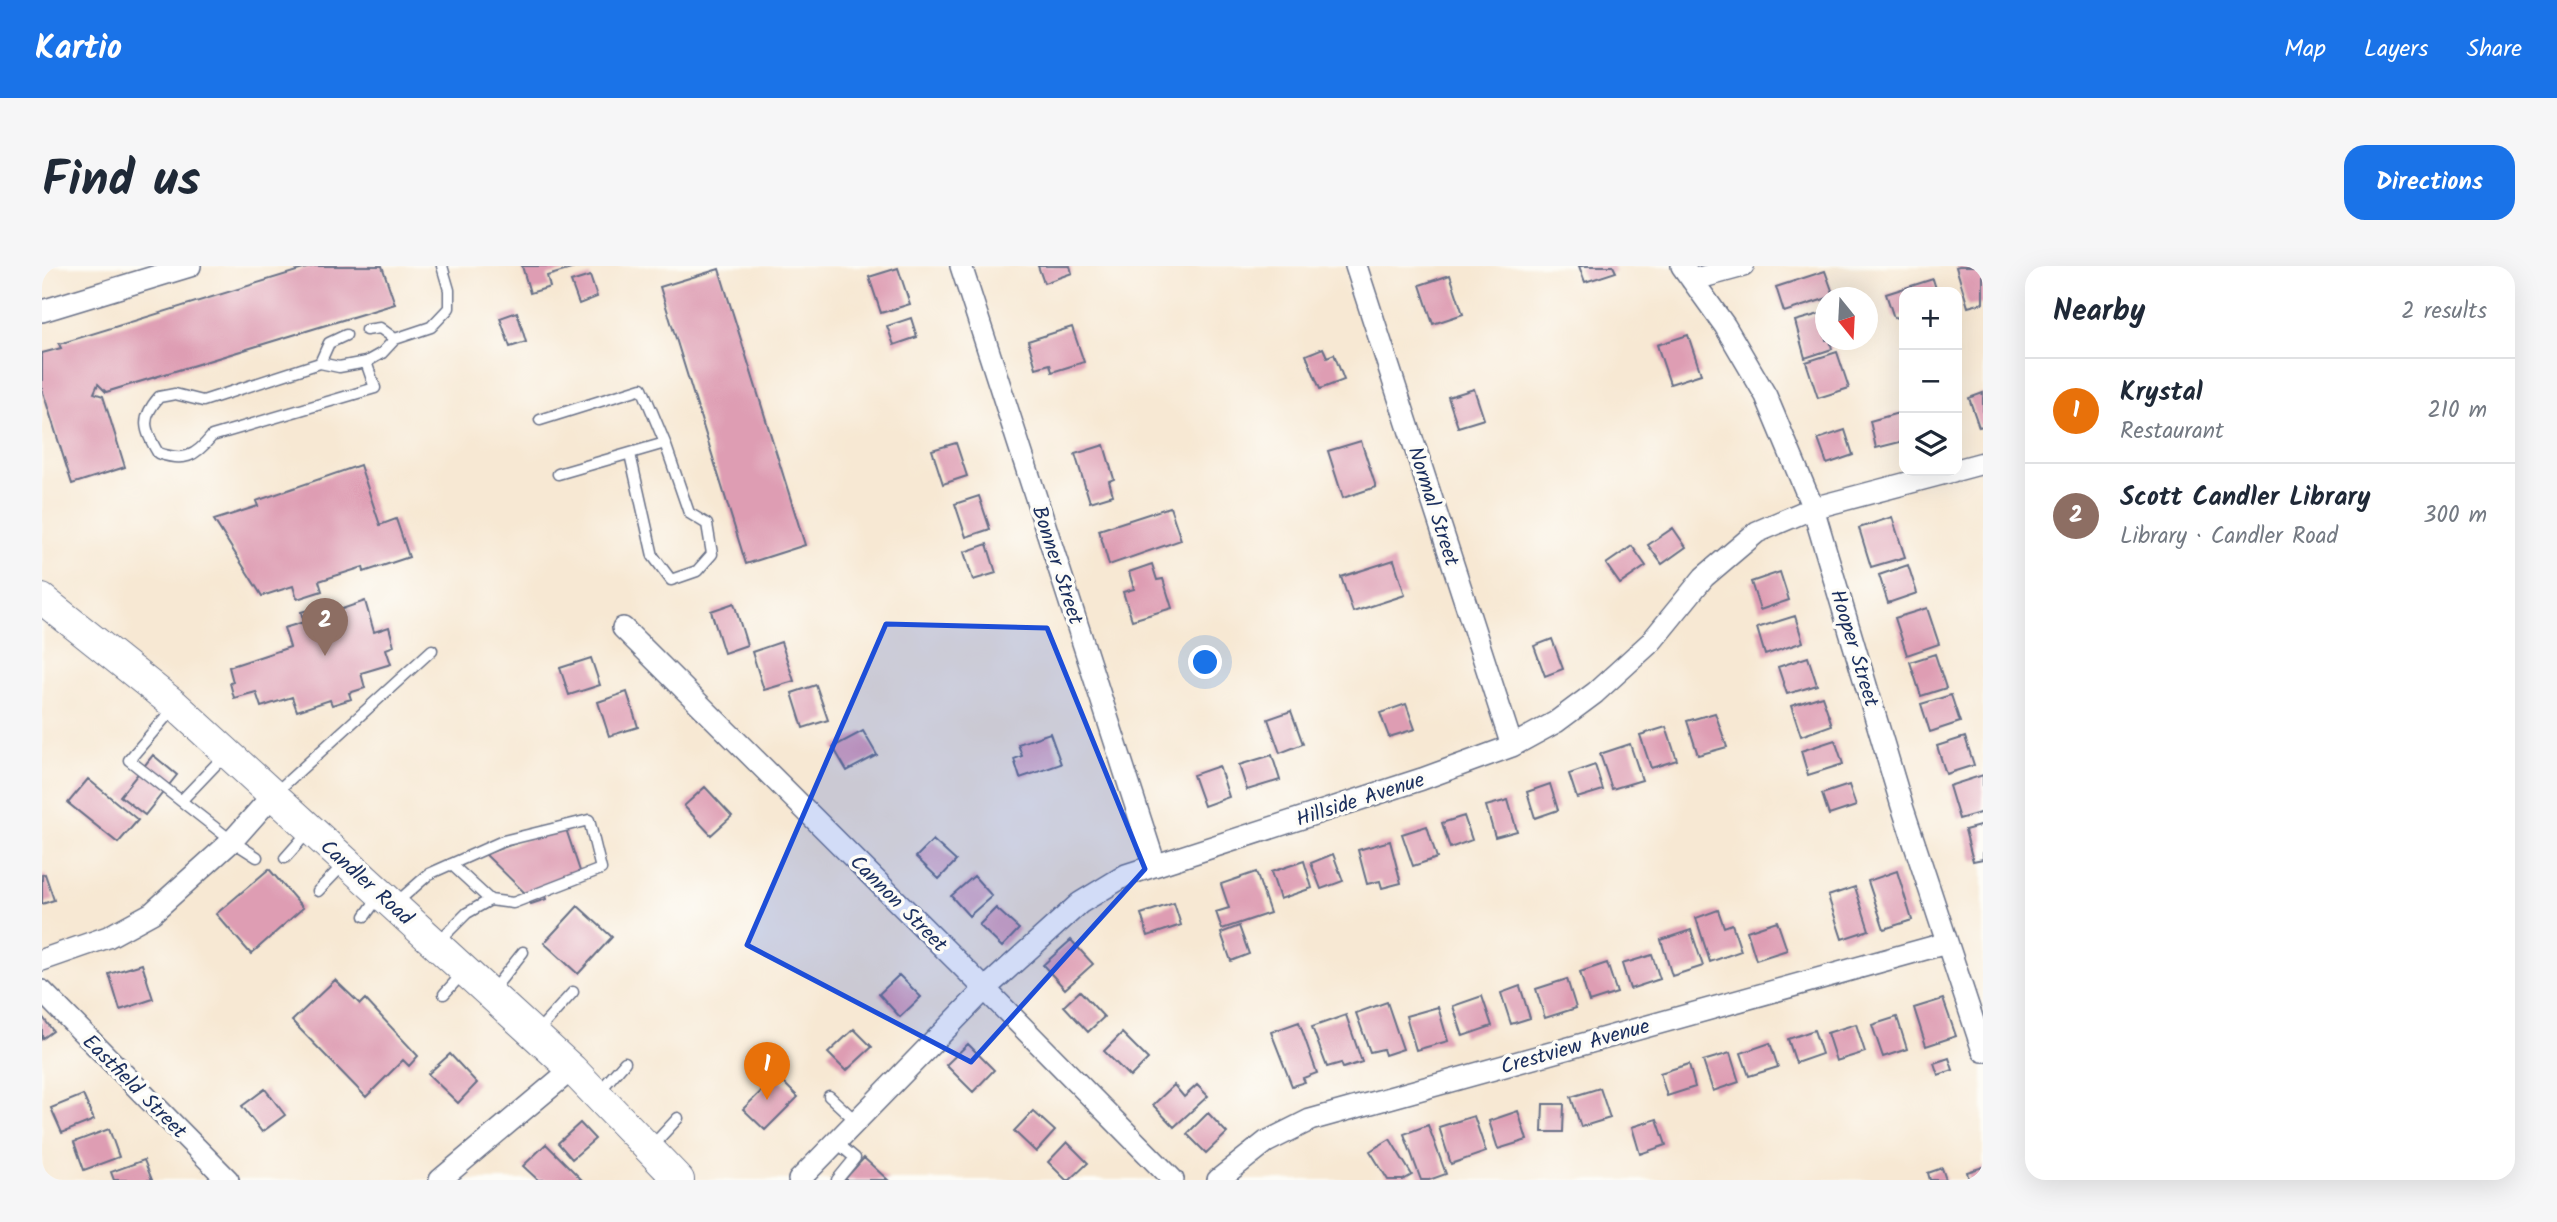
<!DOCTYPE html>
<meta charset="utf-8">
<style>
:root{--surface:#fff;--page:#f6f6f7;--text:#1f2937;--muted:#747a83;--line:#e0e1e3;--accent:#1a73e8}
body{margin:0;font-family:Kalam,sans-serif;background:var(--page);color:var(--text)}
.controls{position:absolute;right:21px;top:21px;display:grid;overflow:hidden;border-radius:14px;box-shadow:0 7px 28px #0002}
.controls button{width:63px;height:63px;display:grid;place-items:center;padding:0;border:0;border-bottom:2px solid var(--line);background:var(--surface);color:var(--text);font:35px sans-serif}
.compass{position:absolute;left:1773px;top:21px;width:63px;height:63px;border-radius:50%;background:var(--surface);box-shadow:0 7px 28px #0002;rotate:162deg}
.you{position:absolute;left:1164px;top:397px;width:24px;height:24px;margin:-18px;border:5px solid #fff;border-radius:50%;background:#1a73e8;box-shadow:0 0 0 10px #1a73e833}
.badge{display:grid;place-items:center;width:46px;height:46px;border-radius:50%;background:var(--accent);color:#fff;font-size:23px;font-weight:700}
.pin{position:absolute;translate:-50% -58px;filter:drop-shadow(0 2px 4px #0008)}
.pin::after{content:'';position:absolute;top:37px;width:24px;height:21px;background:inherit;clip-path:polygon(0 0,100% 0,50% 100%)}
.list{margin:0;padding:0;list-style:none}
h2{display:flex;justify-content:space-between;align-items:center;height:91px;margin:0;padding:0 28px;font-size:30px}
h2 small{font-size:23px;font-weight:400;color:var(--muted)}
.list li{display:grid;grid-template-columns:46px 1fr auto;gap:21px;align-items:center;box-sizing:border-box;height:105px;padding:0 28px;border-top:2px solid var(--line)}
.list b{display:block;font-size:26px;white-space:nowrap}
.list p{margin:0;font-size:23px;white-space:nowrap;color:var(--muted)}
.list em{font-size:23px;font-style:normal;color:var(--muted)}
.icon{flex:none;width:38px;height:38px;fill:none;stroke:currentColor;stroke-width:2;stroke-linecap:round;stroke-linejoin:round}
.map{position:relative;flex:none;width:1941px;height:914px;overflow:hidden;border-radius:21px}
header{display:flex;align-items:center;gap:42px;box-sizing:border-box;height:98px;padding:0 35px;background:var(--accent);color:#fff}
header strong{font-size:33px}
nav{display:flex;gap:38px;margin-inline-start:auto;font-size:24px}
.intro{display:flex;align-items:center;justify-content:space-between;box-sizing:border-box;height:168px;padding:0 42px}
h1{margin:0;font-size:49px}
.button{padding:18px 32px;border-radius:21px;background:var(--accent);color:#fff;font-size:24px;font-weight:700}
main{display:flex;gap:42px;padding:0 42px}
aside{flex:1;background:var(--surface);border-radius:21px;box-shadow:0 7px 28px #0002}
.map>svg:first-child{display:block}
</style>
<header>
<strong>Kartio</strong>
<nav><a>Map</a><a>Layers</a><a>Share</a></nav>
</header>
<div class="intro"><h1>Find us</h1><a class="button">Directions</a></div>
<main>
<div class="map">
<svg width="1941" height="914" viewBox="0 0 1941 914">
<rect width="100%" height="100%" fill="#fdfcf7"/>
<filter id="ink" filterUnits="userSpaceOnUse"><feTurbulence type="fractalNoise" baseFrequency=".0143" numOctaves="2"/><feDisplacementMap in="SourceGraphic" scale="14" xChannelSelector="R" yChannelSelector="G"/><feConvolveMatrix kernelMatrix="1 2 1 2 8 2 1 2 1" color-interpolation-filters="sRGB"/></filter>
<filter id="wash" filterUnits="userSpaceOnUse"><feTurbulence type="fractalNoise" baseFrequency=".00686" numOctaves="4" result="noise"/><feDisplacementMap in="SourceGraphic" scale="28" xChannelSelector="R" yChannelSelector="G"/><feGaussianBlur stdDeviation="1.57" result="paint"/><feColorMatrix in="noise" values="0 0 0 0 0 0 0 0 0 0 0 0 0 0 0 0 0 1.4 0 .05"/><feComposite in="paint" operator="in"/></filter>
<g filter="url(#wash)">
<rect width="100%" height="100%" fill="#f7e8d3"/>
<g id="blocks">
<path fill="#de9db3" d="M 271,0 L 340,0 L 353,38 L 64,126 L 56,118 L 52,127 L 61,130 L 83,201 L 30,218 L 0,123 L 0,87 L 19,82 L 17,78 Z
M 480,0 L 535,0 L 536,1 L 505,10 L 508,21 L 488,27 Z
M 996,0 L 1028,0 L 1030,7 L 1002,17 Z
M 1537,0 L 1571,0 L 1574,6 L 1543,16 Z
M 1917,0 L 1941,0 L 1941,37 L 1926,41 L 1914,1 Z
M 856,2 L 868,38 L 839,47 L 827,11 Z
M 677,3 L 763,279 L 704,298 L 618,21 Z
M 1783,5 L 1792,30 L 1742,46 L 1734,21 Z
M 1408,9 L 1421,48 L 1391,58 L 1378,19 Z
M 548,10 L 555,31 L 537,38 L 529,16 Z
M 1891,13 L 1895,26 L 1862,26 L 1862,49 L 1852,52 L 1844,28 Z
M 475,46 L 484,76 L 468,81 L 458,52 Z
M 1781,47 L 1784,74 L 1788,74 L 1790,83 L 1763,92 L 1753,55 Z
M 869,52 L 875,71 L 852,79 L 845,60 Z
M 1030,61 L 1042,96 L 1010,106 L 1008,98 L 994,102 L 986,75 Z
M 1646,69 L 1659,108 L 1628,118 L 1615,79 Z
M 1281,82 L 1285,91 L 1292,88 L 1302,114 L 1278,123 L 1264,89 Z
M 1795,86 L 1807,122 L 1776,132 L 1764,96 Z
M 1432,123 L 1442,153 L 1416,161 L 1406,131 Z
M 1941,127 L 1941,160 L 1937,161 L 1927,132 Z
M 1860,146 L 1862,175 L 1834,182 L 1828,155 Z
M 1803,164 L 1811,189 L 1785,198 L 1776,173 Z
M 1319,175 L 1334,221 L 1301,232 L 1286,185 Z
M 914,177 L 925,210 L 901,218 L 890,184 Z
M 1062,179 L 1072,213 L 1067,215 L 1071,229 L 1048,236 L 1033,188 Z
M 318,199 L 338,259 L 354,253 L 367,291 L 322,306 L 321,301 L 277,315 L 280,325 L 255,333 L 251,320 L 220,330 L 172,254 L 216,240 L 214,235 Z
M 937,230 L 948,263 L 924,271 L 913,238 Z
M 1128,241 L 1139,274 L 1067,299 L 1057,264 Z
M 1850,251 L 1863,291 L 1829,301 L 1817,262 Z
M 1631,262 L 1644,281 L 1620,298 L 1606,279 Z
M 945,278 L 954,307 L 931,314 L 922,286 Z
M 1590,280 L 1604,300 L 1578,318 L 1564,298 Z
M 1352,294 L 1363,329 L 1311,346 L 1299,311 Z
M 1110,298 L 1115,314 L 1121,313 L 1130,342 L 1090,354 L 1081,326 L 1092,323 L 1087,306 Z
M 1866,299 L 1875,327 L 1846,337 L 1837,309 Z
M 1738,306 L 1747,334 L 1718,344 L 1709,316 Z
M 323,335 L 332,366 L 347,361 L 352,380 L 344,383 L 349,398 L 319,407 L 323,422 L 307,427 L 309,433 L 290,439 L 288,434 L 255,445 L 250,431 L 219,441 L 214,426 L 192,432 L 188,417 L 191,416 L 187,401 L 248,381 L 242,362 L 262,356 L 259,346 L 281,340 L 283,349 Z
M 692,337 L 705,379 L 682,387 L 669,345 Z
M 1885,342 L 1897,378 L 1865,389 L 1853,352 Z
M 1753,350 L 1761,376 L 1723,389 L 1715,362 Z
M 1510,373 L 1521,403 L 1503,410 L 1492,380 Z
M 739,376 L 752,415 L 722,424 L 710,386 Z
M 1893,388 L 1904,422 L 1879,430 L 1868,396 Z
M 1766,391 L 1775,419 L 1745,428 L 1736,401 Z
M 549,392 L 558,419 L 527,429 L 518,402 Z
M 774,419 L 786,454 L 761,462 L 750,427 Z
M 585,426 L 596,461 L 567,470 L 556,436 Z
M 1909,429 L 1918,456 L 1888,466 L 1879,438 Z
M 1780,430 L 1790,459 L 1759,470 L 1749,440 Z
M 1364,438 L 1373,463 L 1347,471 L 1338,447 Z
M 1249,445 L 1261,478 L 1238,487 L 1226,453 Z
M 1673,447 L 1685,481 L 1656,489 L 1645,455 Z
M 1624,461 L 1635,494 L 1609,502 L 1598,469 Z
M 821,465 L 835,489 L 805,505 L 791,481 Z
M 1008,467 L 1019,498 L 978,512 L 972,493 L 980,490 L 976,478 Z
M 1923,471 L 1932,499 L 1904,508 L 1895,480 Z
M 1793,474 L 1801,498 L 1766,509 L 1759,485 Z
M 1588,478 L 1600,514 L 1570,523 L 1558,488 Z
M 111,489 L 135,509 L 103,549 L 78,530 Z
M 1230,489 L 1238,514 L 1205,524 L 1197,499 Z
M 1553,499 L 1561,524 L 1535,532 L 1527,508 Z
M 1177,500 L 1187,531 L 1162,540 L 1151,509 Z
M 1941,509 L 1941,546 L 1917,553 L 1907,520 Z
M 46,513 L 96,554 L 76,577 L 26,537 Z
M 1508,518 L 1516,544 L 1493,552 L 1485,526 Z
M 1807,519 L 1814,540 L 1787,549 L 1780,528 Z
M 663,521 L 690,550 L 669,569 L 642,540 Z
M 1466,534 L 1475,565 L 1453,571 L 1444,540 Z
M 1422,550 L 1430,574 L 1408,582 L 1400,557 Z
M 1941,559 L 1941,593 L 1931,595 L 1923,564 Z
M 523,560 L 539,608 L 500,621 L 504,633 L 489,638 L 484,628 L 443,588 Z
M 1385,560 L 1395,592 L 1371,600 L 1360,568 Z
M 891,574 L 914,595 L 897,613 L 874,591 Z
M 1348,575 L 1359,617 L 1340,622 L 1338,615 L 1325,618 L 1316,584 Z
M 1291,588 L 1301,615 L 1279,623 L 1269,597 Z
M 1262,595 L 1270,622 L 1238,633 L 1229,606 Z
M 227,603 L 261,642 L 209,688 L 174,648 Z
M 1855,605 L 1870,654 L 1842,663 L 1826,615 Z
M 1214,606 L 1228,647 L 1180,663 L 1174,646 L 1187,642 L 1179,618 Z
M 3,608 L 12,634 L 0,638 L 0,609 Z
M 932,610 L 950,630 L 927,650 L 909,630 Z
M 1813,621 L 1827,664 L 1800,673 L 1786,630 Z
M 1132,637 L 1139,659 L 1106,670 L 1099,648 Z
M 536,640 L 570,671 L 536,708 L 502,677 Z
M 954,642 L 977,663 L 960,681 L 937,659 Z
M 1676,644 L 1682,661 L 1690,658 L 1699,685 L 1668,696 L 1654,652 Z
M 1735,655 L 1745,684 L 1714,694 L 1705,665 Z
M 1197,660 L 1207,688 L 1189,695 L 1179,667 Z
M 1649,664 L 1661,700 L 1630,710 L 1619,674 Z
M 1029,674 L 1051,698 L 1023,723 L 1001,699 Z
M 1610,689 L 1618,713 L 1588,723 L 1580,698 Z
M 1565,697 L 1575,727 L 1547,736 L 1538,706 Z
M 100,698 L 111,733 L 78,744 L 67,708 Z
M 857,709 L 879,731 L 858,751 L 837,728 Z
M 1525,713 L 1534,742 L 1503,752 L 1494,723 Z
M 293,714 L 318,738 L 323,733 L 376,790 L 367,800 L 361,794 L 324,831 L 250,755 Z
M 1478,720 L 1488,752 L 1469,758 L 1459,727 Z
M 1038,725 L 1062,751 L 1046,766 L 1022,740 Z
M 1440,730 L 1450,760 L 1421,770 L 1411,740 Z
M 1901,733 L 1914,770 L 1884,780 L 1872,742 Z
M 1345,736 L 1361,783 L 1343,789 L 1341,783 L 1328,786 L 1314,747 Z
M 1396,741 L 1406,775 L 1374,784 L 1364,750 Z
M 1304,749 L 1320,796 L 1301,802 L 1299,797 L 1285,801 L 1270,761 Z
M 0,750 L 11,765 L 0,773 Z
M 1855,751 L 1865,783 L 1841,791 L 1830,759 Z
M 1257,756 L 1275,807 L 1261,812 L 1263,816 L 1250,820 L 1229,766 Z
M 1814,758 L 1823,786 L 1794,795 L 1785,767 Z
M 812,763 L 830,781 L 804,805 L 786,787 Z
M 1772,764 L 1780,788 L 1754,797 L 1746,773 Z
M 1080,767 L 1106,793 L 1088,811 L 1062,785 Z
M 1728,777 L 1736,801 L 1707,810 L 1699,787 Z
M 926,778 L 952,804 L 931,826 L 904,799 Z
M 1688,787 L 1697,816 L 1671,825 L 1661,795 Z
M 408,788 L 435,817 L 416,837 L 386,808 Z
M 1907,792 L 1911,804 L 1896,809 L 1892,797 Z
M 1647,798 L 1653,821 L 1625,830 L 1618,807 Z
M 735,810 L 756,831 L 723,864 L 701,843 Z
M 1132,819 L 1142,831 L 1155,819 L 1166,830 L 1132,861 L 1111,839 Z
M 1558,822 L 1568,852 L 1539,861 L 1529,831 Z
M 223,823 L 243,849 L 220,866 L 200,840 Z
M 41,829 L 52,854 L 20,867 L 9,842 Z
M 1501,838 L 1522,838 L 1521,866 L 1500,866 Z
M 991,845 L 1013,865 L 994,886 L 972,865 Z
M 1476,845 L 1485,874 L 1456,883 L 1447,855 Z
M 1166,847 L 1185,867 L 1164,887 L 1145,868 Z
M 1432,850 L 1444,886 L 1409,898 L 1397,861 Z
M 1615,853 L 1624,879 L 1598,888 L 1590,861 Z
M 538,857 L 553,873 L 530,893 L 516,877 Z
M 1386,859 L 1404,908 L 1387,914 L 1379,914 L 1362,868 Z
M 67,863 L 77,891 L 42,904 L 32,876 Z
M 1348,873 L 1370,909 L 1361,914 L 1346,914 L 1328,885 Z
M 1025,876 L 1046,897 L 1028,914 L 1024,914 L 1006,896 Z
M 504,878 L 540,914 L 496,914 L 481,900 Z
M 822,892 L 846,914 L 802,914 Z
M 102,894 L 110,914 L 72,914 L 69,906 Z
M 1941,901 L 1941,914 L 1927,914 L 1925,906 Z
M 1900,902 L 1904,914 L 1888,914 L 1886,907 Z"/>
</g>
</g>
<g filter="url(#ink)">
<use href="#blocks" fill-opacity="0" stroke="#687087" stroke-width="2"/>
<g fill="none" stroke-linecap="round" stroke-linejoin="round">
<g stroke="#687087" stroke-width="13">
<path id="service" d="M 324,64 L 338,62 L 353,73
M 324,96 L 333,122 L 170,170 C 153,191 142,196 116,187 C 102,163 98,153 117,131 L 133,128 L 161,135 L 278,97 L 297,101 L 324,96 L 340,87 L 353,73 L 389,61 L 407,42 L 407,24 L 400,0
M 278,97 L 287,77 L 304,69
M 498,154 L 600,122 L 623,177 L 516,208
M 588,188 L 611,290 L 629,314 L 655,305 L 670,288 L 665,258 L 647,247 L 623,177
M 133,440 L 87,494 L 190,575 L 215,591
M 232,528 L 390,384
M 140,534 L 184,488
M 243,592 L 267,565
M 276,625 L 302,598
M 354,637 L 387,608 L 461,575 L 547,554 L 559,603 L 471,637 L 448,634 L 409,598
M 323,650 L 337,630
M 396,676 L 425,647 L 448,634
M 450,725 L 481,686
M 402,728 L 421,707
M 495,766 L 531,726
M 557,826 L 583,796
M 787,830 L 814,855
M 794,876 L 813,892 L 795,914
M 609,881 L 636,852"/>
</g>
<g stroke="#687087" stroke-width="24">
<path id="minor" d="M 919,0 L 1113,599
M 1314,0 L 1470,480
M 1640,0 L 1683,60 L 1724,130 L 1771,242 L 1860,540 L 1941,785
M 1650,14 L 1701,0
M 0,45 L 148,0
M 1915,204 L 1941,197
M 581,362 L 943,723 L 1131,914
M 0,694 L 66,671 L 110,647 L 190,575 L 230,530
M 0,725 L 186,914
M 398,914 L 530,803
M 757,914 L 943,723 L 1038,637 L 1084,609 L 1380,513 L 1470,480 L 1514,456 L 1553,427 L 1609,376 L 1662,311 L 1715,266 L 1771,242 L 1911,205
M 1176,914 L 1224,876 L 1268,854 L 1905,677"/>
</g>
<g stroke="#687087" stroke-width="32">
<path id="secondary" d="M 0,333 L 133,439 L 530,803 L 637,914"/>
</g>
<use href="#service" stroke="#fff" stroke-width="10"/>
<use href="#minor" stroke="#fff" stroke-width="21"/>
<use href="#secondary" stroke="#fff" stroke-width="30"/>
</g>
</g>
<path fill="#1d4ed8" fill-opacity="0.2" stroke="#1d4ed8" stroke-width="5" stroke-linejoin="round" d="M 844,358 L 1005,362 L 1103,603 L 929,796 L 705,679 Z"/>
<g text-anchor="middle" stroke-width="7" stroke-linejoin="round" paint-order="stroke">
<g font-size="21" fill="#1b2f5e" stroke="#fdfcf7">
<text transform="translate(1392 240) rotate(72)" y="7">Normal Street</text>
<text transform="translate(1016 299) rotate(72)" y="7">Bonner Street</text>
<text transform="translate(1813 382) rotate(73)" y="7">Hooper Street</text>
<text transform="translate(1318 533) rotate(-18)" y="7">Hillside Avenue</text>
<text transform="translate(325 616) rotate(42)" y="7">Candler Road</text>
<text transform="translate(857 637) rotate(45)" y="7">Cannon Street</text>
<text transform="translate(1533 780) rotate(-16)" y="7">Crestview Avenue</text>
<text transform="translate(93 820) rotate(45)" y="7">Eastfield Street</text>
</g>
</g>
</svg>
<div class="controls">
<button>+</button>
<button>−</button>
<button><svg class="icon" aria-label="layers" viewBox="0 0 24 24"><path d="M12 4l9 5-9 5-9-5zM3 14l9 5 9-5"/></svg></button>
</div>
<svg class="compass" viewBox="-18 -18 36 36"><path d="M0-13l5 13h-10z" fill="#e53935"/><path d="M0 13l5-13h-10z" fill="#747a83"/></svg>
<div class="you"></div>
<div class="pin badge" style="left:725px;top:834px;background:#e8710a">1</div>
<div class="pin badge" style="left:283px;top:390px;background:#8d6e63">2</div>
</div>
<aside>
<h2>Nearby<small>2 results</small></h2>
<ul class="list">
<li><span class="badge" style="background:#e8710a">1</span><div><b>Krystal</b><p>Restaurant</p></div><em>210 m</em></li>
<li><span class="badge" style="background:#8d6e63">2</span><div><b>Scott Candler Library</b><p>Library · Candler Road</p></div><em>300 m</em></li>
</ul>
</aside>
</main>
